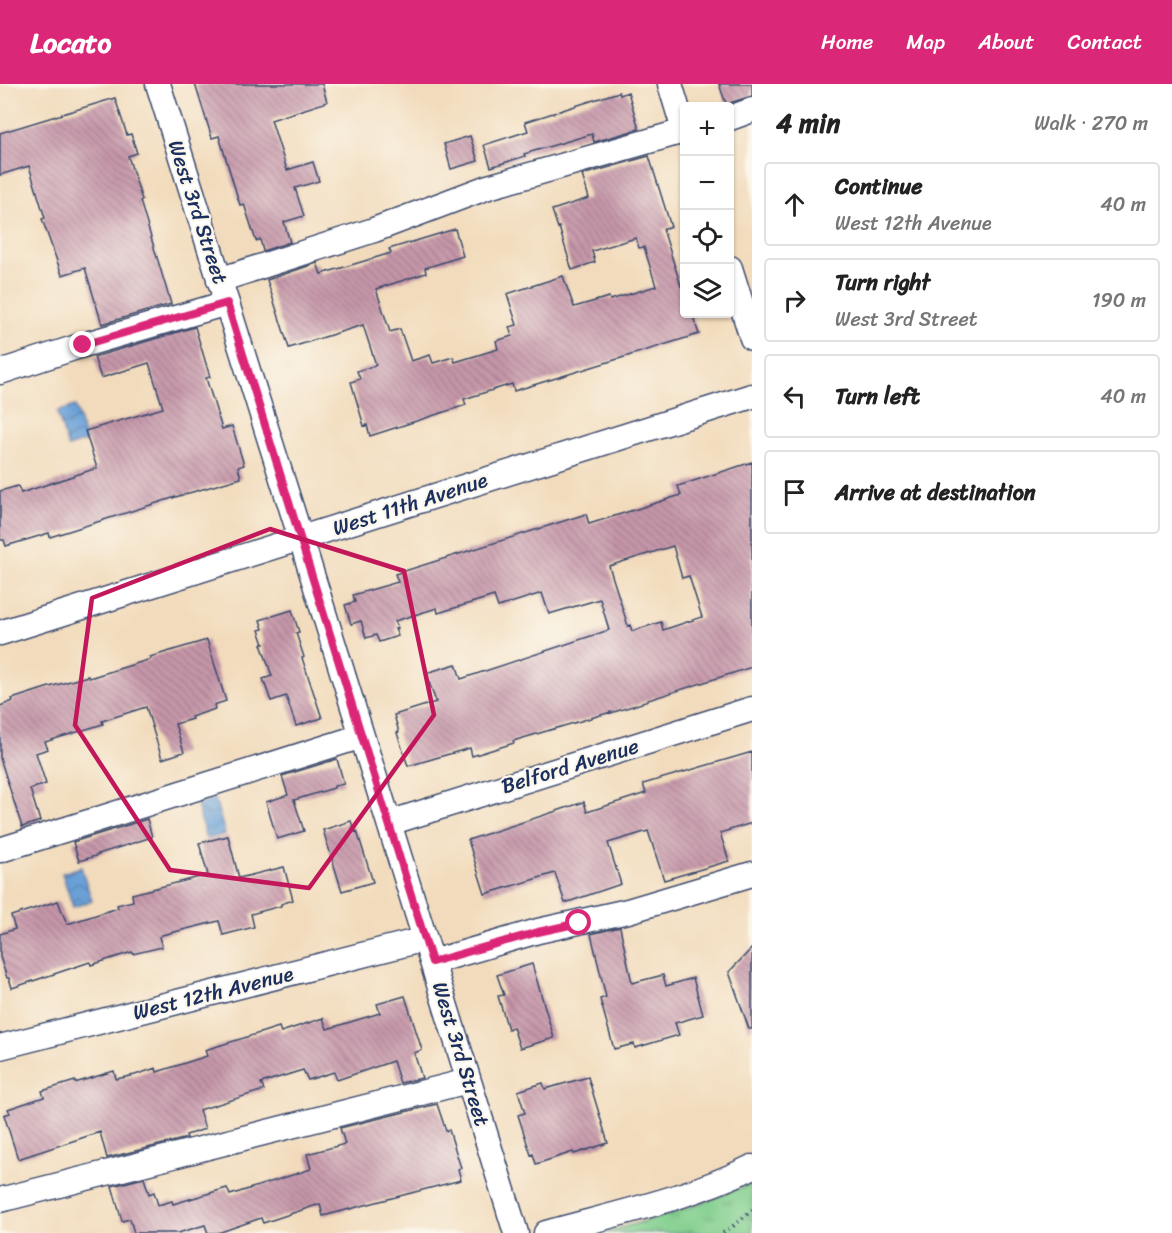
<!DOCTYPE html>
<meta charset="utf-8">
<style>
:root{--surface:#fff;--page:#f6f6f6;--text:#222;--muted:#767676;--line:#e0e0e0;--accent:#db2777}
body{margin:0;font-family:Sriracha,sans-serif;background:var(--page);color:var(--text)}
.controls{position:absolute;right:18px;top:18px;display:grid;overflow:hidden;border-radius:6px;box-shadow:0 2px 4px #0004}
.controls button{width:54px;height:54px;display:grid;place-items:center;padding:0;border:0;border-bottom:2px solid var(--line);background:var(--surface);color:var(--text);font:30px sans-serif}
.stop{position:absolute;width:18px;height:18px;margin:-14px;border:4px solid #db2777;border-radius:50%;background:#fff}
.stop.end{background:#db2777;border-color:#fff;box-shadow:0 2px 6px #0008}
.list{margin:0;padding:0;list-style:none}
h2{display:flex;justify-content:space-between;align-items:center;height:78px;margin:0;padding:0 24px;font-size:26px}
h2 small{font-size:20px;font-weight:400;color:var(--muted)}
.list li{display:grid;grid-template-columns:39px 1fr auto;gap:18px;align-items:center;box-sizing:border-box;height:84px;margin:0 12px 12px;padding:0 12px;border:2px solid var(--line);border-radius:6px}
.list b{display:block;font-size:22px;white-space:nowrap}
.list p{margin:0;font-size:20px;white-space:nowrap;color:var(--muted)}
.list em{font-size:20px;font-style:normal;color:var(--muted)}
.icon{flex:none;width:33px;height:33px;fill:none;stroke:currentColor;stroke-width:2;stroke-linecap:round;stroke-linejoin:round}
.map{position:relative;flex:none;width:752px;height:1149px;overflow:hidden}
header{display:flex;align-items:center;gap:36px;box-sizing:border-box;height:84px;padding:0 30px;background:var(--accent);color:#fff}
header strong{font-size:28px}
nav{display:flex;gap:33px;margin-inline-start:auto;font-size:21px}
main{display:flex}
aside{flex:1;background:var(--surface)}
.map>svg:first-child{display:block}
</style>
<header>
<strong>Locato</strong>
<nav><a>Home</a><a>Map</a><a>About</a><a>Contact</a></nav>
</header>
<main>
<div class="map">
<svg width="752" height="1149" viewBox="0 0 752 1149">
<defs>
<pattern id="park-tufts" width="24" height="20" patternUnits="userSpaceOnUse" patternTransform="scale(1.5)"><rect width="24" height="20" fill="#82cf8e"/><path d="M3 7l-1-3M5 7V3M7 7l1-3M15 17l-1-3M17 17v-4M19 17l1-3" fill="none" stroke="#6aa877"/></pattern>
<pattern id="water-waves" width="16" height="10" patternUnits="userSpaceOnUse" patternTransform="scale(1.5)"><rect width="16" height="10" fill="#6aa0d7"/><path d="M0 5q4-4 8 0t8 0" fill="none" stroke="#5683b2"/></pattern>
<pattern id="building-back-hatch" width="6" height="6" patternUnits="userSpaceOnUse" patternTransform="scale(1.5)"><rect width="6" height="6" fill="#c696a9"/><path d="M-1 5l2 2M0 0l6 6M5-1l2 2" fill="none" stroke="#a07b8d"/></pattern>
</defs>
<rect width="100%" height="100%" fill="#fbf7ec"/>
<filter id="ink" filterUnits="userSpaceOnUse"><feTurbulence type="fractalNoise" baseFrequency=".0167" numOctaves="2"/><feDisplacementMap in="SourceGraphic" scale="12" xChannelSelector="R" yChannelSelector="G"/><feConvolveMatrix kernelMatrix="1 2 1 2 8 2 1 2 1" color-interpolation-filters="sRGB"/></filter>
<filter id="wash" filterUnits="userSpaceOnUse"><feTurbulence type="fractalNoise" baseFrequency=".008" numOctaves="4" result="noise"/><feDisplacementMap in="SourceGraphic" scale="24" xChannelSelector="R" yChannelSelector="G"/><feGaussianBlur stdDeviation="1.35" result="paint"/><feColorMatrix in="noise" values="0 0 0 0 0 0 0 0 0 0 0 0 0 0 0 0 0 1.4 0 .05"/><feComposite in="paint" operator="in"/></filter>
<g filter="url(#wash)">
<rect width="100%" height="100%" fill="#f2dbbc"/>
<path fill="url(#park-tufts)" stroke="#4e7f76" stroke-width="1.5" d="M 752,1098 L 752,1149 L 601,1149 C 653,1136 703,1121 752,1098 Z"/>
<path fill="url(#water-waves)" stroke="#42689a" stroke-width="1.5" d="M 75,322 L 86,357 L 68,363 L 57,328 Z
M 215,715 L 225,750 L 206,755 L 197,721 Z
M 81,783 L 92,817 L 73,823 L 62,789 Z"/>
<g id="blocks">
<path fill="url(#building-back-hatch)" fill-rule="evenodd" d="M 195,0 L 322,0 L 327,18 L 271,36 L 287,86 L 313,78 L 319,97 L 295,104 L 304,132 L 284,138 L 290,158 L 263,167 L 260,155 L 256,157 L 244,120 L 240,121 L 219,52 L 212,54 Z
M 719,0 L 752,0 L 752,12 L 726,20 Z
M 619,8 L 620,11 L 628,8 L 639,45 L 594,58 L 592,50 L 524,70 L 525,72 L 491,83 L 484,61 L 528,47 L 525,38 Z
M 115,14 L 127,51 L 131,50 L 137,69 L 128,72 L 142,116 L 140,117 L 171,220 L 102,240 L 85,184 L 62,191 L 42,135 L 45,134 L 29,82 L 0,91 L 0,49 Z
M 470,52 L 478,77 L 451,85 L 444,60 Z
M 649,72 L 671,143 L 663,145 L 681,202 L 684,201 L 684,230 L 692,230 L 699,250 L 514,307 L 512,300 L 464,315 L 466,321 L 370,352 L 367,341 L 364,342 L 351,298 L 360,295 L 357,287 L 376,281 L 363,241 L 289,264 L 267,196 L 317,179 L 321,190 L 391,169 L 389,165 L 455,145 L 463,172 L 425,184 L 426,189 L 376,205 L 390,248 L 400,245 L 411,277 L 430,271 L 433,279 L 453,273 L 455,278 L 498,265 L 496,257 L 512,252 L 509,243 L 517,241 L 507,210 L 563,192 L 574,223 L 609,213 L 610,216 L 656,202 L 644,163 L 639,164 L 636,154 L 592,167 L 595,178 L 572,186 L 559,143 L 558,144 L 552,126 L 589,114 L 582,91 Z
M 195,243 L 210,293 L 206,294 L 222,345 L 232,342 L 244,381 L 238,383 L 241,394 L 182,411 L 50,453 L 49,449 L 6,462 L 4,456 L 0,456 L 0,407 L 18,402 L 21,409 L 97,384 L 85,347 L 163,324 L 149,279 L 101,294 L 94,273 Z
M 752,378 L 752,583 L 642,618 L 642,619 L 611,629 L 611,628 L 513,657 L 514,659 L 472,672 L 470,664 L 408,682 L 397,649 L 399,648 L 394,631 L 436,618 L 426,589 L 456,580 L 461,595 L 609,546 L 600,515 L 549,530 L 542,509 L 498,523 L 494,512 L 438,529 L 437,524 L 395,537 L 398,544 L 395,545 L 398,552 L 379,558 L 376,551 L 366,554 L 361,537 L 351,540 L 345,521 L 355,518 L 353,511 L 398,498 L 395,490 L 586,430 L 589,440 L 640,424 L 681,411 L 678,402 ZM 673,462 L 682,494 L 689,492 L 702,533 L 663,546 L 661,538 L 632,547 L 630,541 L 628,542 L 609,482 Z
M 292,526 L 299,548 L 296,549 L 304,573 L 302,574 L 322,634 L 296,642 L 286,612 L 271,617 L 263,595 L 272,592 L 261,560 L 264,560 L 259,546 L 263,545 L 260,536 Z
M 207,556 L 226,617 L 214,621 L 215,625 L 191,633 L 192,635 L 175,640 L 184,668 L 162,675 L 146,623 L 102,637 L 103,640 L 45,658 L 48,665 L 36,669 L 46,700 L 30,705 L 40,737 L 22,743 L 0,674 L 0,622 L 13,617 L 12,615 L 46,604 L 88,592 L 89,594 L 151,575 L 150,573 Z
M 752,668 L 752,739 L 720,749 L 729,777 L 664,796 L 648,747 L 608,759 L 621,800 L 565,819 L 555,789 L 485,810 L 468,756 L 584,718 L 587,728 L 646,709 L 643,700 Z
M 337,675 L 344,700 L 334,702 L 334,704 L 294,716 L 304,747 L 277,755 L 266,718 L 288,711 L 282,692 Z
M 147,735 L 152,753 L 98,770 L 99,771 L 79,777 L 73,758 Z
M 351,737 L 355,748 L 357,747 L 373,798 L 342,807 L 323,746 Z
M 228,752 L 239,794 L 284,783 L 293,816 L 281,820 L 281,822 L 251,830 L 254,843 L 223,851 L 219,837 L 162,851 L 159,853 L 162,863 L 133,870 L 132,868 L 91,881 L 90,878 L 12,904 L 9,894 L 7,894 L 0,873 L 0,850 L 15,845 L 11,832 L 58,817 L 67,840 L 118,824 L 117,821 L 133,817 L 132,810 L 208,791 L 199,759 Z
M 620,843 L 632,899 L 663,891 L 666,902 L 693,894 L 703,931 L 675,939 L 679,951 L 635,964 L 634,960 L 614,965 L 600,915 L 606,913 L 591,850 Z
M 752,864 L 752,945 L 749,945 L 729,888 Z
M 532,880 L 554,954 L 520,964 L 513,943 L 508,945 L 498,912 L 504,911 L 497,891 Z
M 405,912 L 422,966 L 414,969 L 422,994 L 400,999 L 393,977 L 337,996 L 334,988 L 308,996 L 303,986 L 261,999 L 264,1006 L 199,1026 L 205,1045 L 186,1051 L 187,1054 L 107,1074 L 100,1048 L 18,1075 L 4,1031 L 10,1029 L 8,1025 L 44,1013 L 42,1007 L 75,997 L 75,999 L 114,987 L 116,995 L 135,991 L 156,984 L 157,988 L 207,972 L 205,966 L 279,943 L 281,948 L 323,934 L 327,945 L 380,929 L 377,920 Z
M 588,993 L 608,1059 L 574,1070 L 573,1068 L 536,1080 L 533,1070 L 531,1071 L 518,1031 L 525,1029 L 518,1007 L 543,999 L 545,1005 Z
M 437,1020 L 446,1047 L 449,1046 L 461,1084 L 458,1085 L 461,1096 L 323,1132 L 320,1120 L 263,1139 L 261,1134 L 218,1149 L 208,1149 L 205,1141 L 178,1149 L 134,1149 L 130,1135 L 122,1137 L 112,1102 L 144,1094 L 149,1110 L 154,1108 L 158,1121 L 172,1117 L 173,1120 L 227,1104 L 230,1111 L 311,1085 L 307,1070 L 345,1060 L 340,1044 Z"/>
</g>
</g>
<g filter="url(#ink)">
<use href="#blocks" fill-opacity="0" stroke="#3b496c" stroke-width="1.5"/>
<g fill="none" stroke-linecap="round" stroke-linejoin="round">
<g stroke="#3b496c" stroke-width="27">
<path id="minor" d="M 158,0 L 301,455 L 516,1149
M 670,0 L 684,46
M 730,34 L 752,26
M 730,184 L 752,254
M 219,196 L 374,146 L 488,103 L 684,47
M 0,288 L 83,261 L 227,219
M 0,549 L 752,312
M 389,739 L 752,625
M 0,766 L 362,652
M 432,878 L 538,847 L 628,827 L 752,790
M 0,963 L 425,855
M 0,1116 L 468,997
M 546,1149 C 615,1130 687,1115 752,1083"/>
</g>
<path stroke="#3b496c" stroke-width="4" stroke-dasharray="1.5 4.5" stroke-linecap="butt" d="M 723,1149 L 731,1144 L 752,1126"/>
<use href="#minor" stroke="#fff" stroke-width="24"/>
</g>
</g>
<g fill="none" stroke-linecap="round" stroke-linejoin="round" filter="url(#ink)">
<path stroke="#db2777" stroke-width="8" d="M 83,261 L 227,219 L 432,878 L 538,848 L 579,839"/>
</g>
<path fill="none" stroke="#c2185b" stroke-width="4.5" stroke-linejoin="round" d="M 270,445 L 404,487 L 434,631 L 309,804 L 170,786 L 75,641 L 92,514 Z"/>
<g text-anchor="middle" stroke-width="4.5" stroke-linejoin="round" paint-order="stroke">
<g font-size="21" fill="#1b2f5e" stroke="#fbf7ec">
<text transform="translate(198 128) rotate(72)" y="7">West 3rd Street</text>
<text transform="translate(410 420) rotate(-18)" y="7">West 11th Avenue</text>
<text transform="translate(570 682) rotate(-17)" y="7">Belford Avenue</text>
<text transform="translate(213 909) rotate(-14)" y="7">West 12th Avenue</text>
<text transform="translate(461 970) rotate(73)" y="7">West 3rd Street</text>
</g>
</g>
</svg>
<div class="controls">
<button>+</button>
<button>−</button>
<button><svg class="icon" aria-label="locate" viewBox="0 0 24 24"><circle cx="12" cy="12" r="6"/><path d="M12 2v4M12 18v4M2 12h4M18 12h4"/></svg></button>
<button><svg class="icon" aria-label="layers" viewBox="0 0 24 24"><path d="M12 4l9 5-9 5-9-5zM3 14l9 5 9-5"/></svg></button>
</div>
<div class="stop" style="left:579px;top:839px"></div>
<div class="stop end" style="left:83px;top:261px"></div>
</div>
<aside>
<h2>4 min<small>Walk · 270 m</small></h2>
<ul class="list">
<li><svg class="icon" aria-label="ahead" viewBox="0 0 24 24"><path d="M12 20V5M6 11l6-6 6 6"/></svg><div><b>Continue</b><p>West 12th Avenue</p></div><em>40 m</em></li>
<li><svg class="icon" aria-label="right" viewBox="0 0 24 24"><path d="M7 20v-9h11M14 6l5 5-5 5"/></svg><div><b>Turn right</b><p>West 3rd Street</p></div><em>190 m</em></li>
<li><svg class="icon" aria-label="left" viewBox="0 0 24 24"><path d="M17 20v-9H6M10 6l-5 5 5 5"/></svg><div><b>Turn left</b></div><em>40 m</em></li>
<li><svg class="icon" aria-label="arrive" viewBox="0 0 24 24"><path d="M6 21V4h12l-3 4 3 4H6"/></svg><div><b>Arrive at destination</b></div></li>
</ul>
</aside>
</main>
